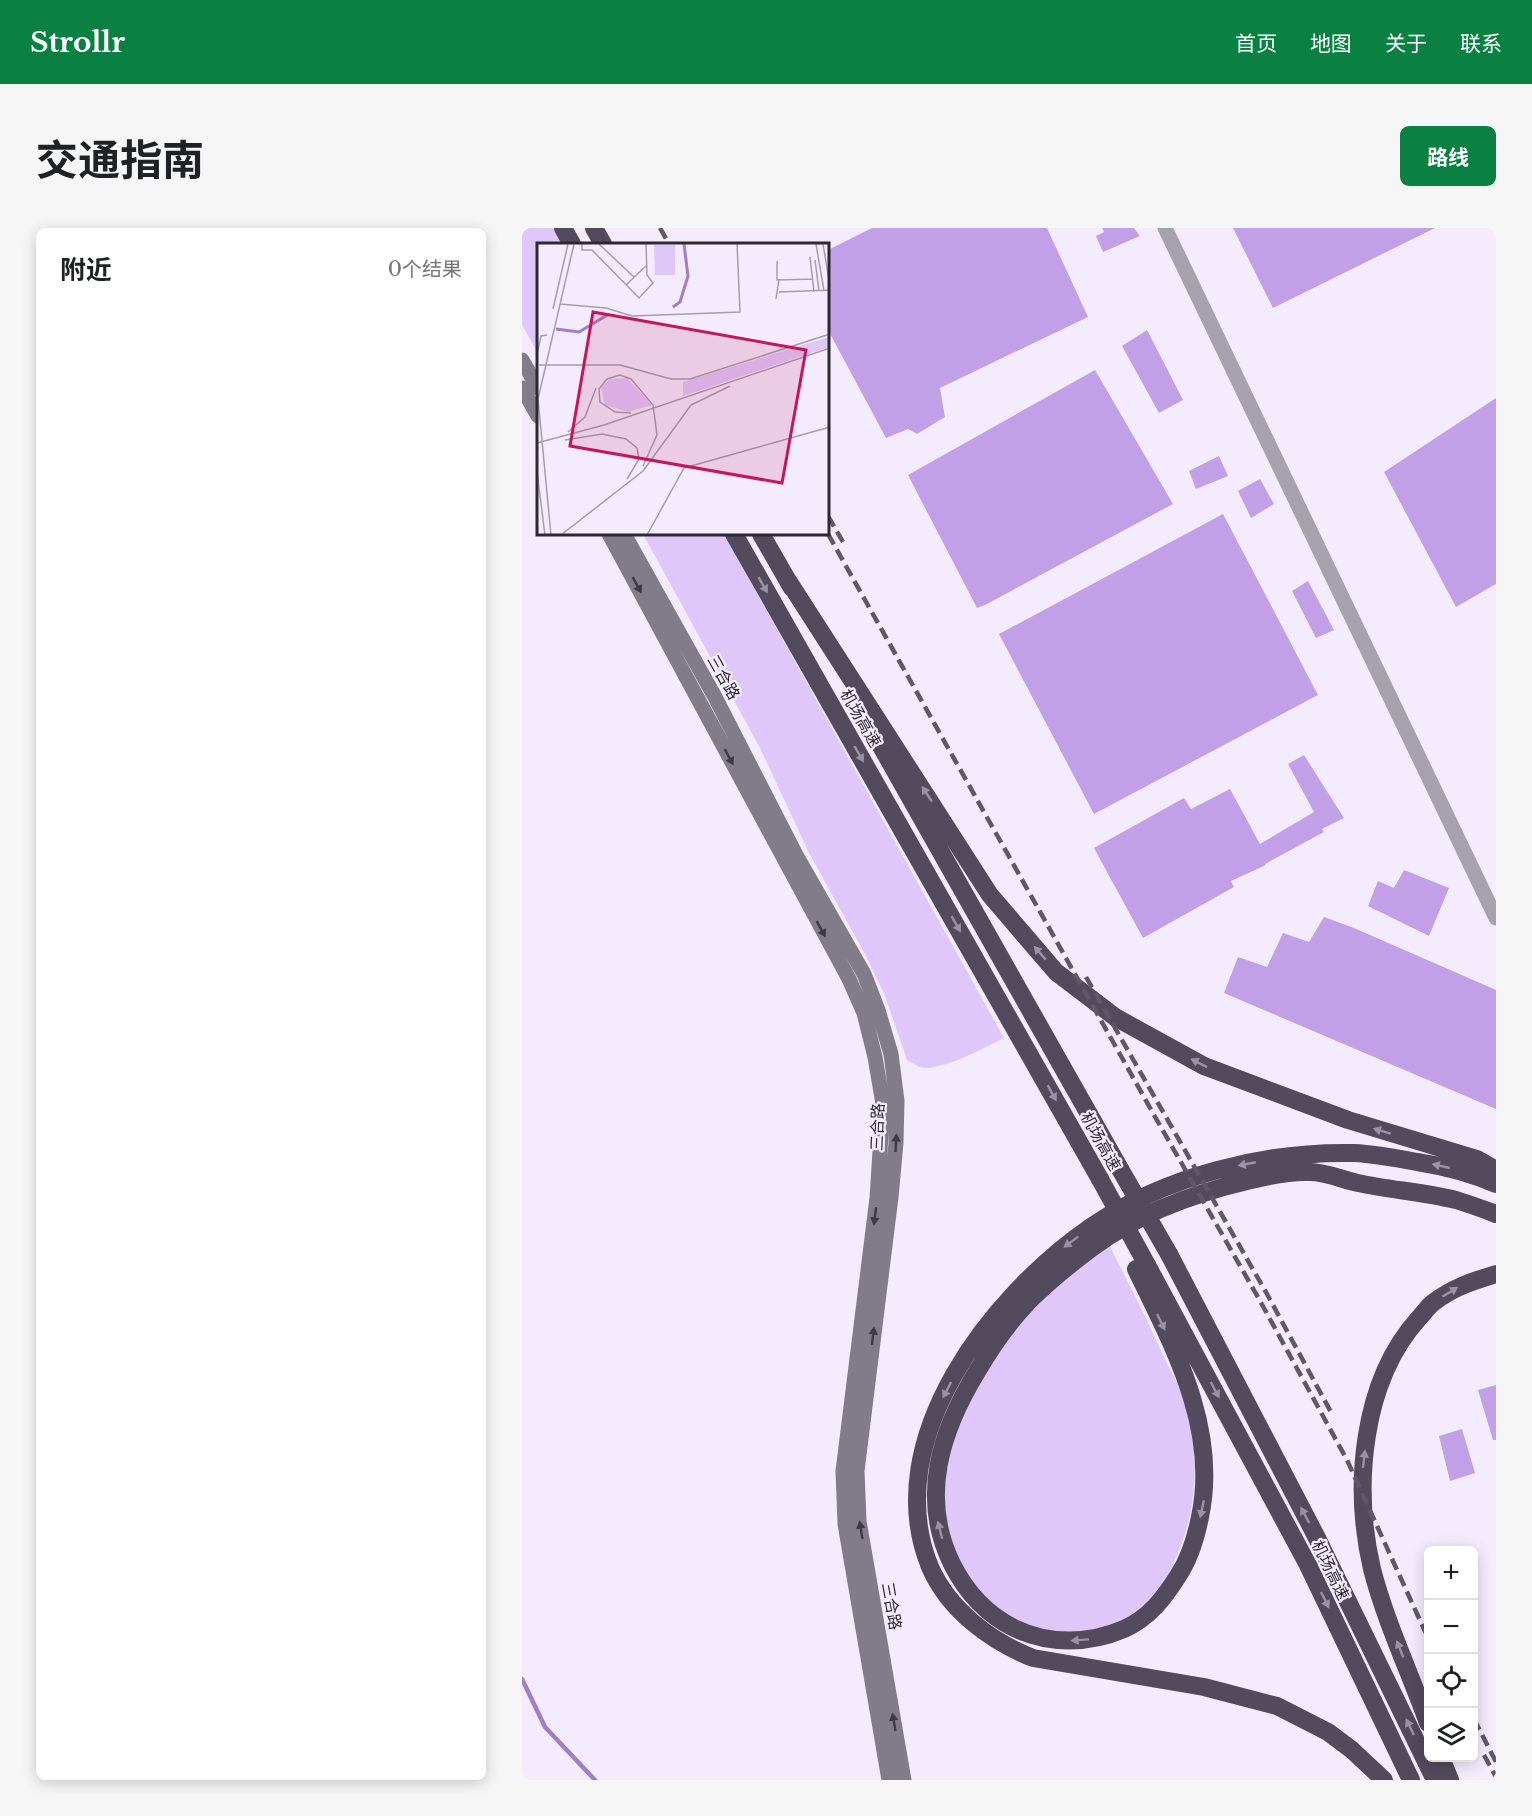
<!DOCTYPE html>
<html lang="zh">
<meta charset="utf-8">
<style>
:root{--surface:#fff;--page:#f6f6f6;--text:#202124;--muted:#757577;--line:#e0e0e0;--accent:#0b8043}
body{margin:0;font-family:"Libre Baskerville","Noto Sans SC",serif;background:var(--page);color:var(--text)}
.controls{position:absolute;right:18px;bottom:18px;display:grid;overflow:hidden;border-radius:9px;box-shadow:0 3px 15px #0003}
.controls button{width:54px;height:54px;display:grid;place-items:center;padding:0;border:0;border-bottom:2px solid var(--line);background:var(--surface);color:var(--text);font:30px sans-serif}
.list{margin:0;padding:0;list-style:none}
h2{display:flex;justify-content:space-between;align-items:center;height:78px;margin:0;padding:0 24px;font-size:26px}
h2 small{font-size:20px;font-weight:400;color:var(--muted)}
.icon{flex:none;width:33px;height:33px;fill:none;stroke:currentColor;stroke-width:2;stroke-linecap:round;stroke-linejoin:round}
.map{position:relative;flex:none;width:974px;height:1552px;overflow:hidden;border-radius:9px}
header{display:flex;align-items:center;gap:36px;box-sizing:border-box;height:84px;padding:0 30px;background:var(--accent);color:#fff}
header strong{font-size:28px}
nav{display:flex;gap:33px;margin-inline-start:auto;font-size:21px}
.intro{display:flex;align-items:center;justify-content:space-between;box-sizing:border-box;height:144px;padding:0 36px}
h1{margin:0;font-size:42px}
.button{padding:15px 27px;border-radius:9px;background:var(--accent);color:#fff;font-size:21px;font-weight:700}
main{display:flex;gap:36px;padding:0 36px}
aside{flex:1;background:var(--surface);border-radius:9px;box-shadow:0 3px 15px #0003}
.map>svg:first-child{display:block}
</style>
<header>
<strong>Strollr</strong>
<nav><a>首页</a><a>地图</a><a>关于</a><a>联系</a></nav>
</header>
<div class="intro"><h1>交通指南</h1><a class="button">路线</a></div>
<main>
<aside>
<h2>附近<small>0个结果</small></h2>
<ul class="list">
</ul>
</aside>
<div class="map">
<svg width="974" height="1552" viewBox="0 0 974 1552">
<rect width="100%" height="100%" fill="#f4ecfd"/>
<path fill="#dfc8f9" d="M 0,0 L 36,0 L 45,16 L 16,16 L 16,125 L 0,97 Z
M 121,306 L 202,306 L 482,810 C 464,819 417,845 397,839 C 393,837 389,834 385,832 L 363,768 L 344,728 L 287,625 L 238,520 Z
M 587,1017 C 607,1055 626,1094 644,1133 C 651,1148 661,1163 665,1179 C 678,1231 675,1286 652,1334 C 638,1364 614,1390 582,1401 C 576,1403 568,1403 562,1404 C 522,1408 476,1393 451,1359 C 445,1350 441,1338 436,1328 C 426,1308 419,1288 420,1266 C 424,1191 477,1109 531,1060 C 549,1044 568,1031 587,1017 Z"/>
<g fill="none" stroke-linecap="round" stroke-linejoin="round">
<path stroke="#a17fc5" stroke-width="4.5" d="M 0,1451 L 23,1499 L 73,1552"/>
</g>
<path fill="#c2a0e8" d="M 350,0 L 525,0 L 566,89 L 418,160 L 423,189 L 395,206 L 386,201 L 364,210 L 306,102 L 306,22 Z
M 580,0 L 612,0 L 618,8 L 581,24 L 574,8 L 582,4 Z
M 711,0 L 913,0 L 751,80 Z
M 625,102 L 661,172 L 637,185 L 600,118 Z
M 573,142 L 651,276 L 463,377 L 455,380 L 386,247 Z
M 974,170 L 974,356 L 934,379 L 862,244 Z
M 697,228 L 706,248 L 674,261 L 667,243 Z
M 738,251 L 752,276 L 729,290 L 716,263 Z
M 701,286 L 796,467 L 572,586 L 477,406 Z
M 786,353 L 812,402 L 794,410 L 770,363 Z
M 782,527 L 822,590 L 800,601 L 802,604 L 743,636 L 744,637 L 709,653 L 712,659 L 621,710 L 572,620 L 662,570 L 669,581 L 708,561 L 738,616 L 792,584 L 766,536 Z
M 882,642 L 927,660 L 907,708 L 846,678 L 856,653 L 872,660 Z
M 802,689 L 832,700 L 974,762 L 974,881 L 702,765 L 716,729 L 745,739 L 761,705 L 787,714 Z
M 974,1157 L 974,1212 L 971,1212 L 956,1162 Z
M 940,1201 L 953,1245 L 928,1253 L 917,1208 Z"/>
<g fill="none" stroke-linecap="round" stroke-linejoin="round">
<path stroke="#a6a2ab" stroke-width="15" d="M 643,0 L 974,690"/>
<path stroke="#827c89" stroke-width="15" d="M 0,132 L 16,160
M 0,160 L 16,188
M 87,306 L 327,751 L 342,785 L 353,829 L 361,876 L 355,970 L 321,1243 L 323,1296 L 367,1552
M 102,306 L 193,469 L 274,627 L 342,746 L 356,782 L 369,826 L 375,873 L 374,915 L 369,969 L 335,1243 L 337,1293 L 382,1552"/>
<path stroke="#534b5d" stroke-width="18" d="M 41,0 L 50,16
M 72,0 L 81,16
M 212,306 L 578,951
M 239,306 L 270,360
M 265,351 L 468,667 L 534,744 L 593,789 L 682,838 L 826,892 L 955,931 L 974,942
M 351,504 L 598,941
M 647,1026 L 795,1310 L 913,1552
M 625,1037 L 786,1337 L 889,1552
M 614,1041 C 651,1118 697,1200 678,1289 C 674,1309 668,1330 656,1348 C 642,1370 627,1390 602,1401 C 567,1416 527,1417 492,1400 C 464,1386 444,1364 430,1336 C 397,1269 419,1202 456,1142 C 470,1118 487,1094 506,1074 C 526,1054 548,1036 571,1019 C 617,985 670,966 725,953 C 745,948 768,943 788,944 C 804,944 821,952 836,955 C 868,962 902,964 934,972 C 947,976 961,981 974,986
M 906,1495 C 888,1445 863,1392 850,1341 C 831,1260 839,1154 897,1090 C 902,1085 906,1078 912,1074 C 932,1059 951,1053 974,1046
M 919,1530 L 928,1552
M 862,1552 L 830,1522 L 806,1504 L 755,1478 L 682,1459 L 511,1430 C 468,1413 427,1382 408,1339 C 356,1212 470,1067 569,999 C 642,948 744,923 832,925 C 853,926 874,930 895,934 C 921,938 949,945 974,956"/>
<path stroke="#5e5964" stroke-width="4.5" stroke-dasharray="12 6" stroke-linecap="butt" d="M 138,0 L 147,16
M 306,288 L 321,314
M 306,306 L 636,894 L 737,1071 L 825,1232 L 906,1410
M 564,749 L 745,1066 L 810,1186
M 952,1491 L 974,1534
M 962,1527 L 974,1549"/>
<path stroke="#534b5d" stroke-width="18" d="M 598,941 L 647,1026
M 578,951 L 625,1037"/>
</g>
<defs><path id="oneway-solid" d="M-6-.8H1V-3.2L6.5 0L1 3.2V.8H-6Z" transform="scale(1.5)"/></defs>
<g fill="#3e3a43">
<use href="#oneway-solid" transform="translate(115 357) rotate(61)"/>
<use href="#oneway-solid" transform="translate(207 529) rotate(62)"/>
<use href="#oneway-solid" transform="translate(299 701) rotate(61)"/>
<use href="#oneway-solid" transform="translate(374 915) rotate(-87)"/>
<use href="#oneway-solid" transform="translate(353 988) rotate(97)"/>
<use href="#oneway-solid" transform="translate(351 1108) rotate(-83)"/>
<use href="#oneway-solid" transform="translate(339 1302) rotate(-99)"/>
<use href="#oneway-solid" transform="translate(372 1494) rotate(-100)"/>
</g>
<g fill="#9b93a5">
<use href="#oneway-solid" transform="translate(241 357) rotate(60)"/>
<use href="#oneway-solid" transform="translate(337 526) rotate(60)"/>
<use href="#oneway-solid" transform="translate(405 566) rotate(-123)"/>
<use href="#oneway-solid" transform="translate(434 696) rotate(60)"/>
<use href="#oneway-solid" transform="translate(518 725) rotate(-131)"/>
<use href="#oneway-solid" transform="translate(677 835) rotate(-153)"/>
<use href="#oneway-solid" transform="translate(530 865) rotate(61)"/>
<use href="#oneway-solid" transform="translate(860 903) rotate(-163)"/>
<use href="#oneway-solid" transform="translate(725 936) rotate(169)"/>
<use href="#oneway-solid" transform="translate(919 938) rotate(-167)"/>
<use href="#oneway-solid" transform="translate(549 1014) rotate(143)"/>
<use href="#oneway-solid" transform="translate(928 1064) rotate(-32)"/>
<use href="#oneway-solid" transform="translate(639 1094) rotate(64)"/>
<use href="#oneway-solid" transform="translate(425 1162) rotate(118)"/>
<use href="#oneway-solid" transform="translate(693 1162) rotate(62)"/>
<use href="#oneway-solid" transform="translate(842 1231) rotate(-83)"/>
<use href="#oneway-solid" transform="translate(680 1281) rotate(102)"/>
<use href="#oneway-solid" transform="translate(783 1287) rotate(-118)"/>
<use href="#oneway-solid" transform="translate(418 1302) rotate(-104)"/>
<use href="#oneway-solid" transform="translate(803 1372) rotate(64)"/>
<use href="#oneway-solid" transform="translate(558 1412) rotate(176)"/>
<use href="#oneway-solid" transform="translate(878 1421) rotate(-111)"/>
<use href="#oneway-solid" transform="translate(888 1499) rotate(-116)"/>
</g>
<g text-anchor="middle" stroke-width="4.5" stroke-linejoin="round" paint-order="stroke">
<g font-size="16" fill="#2d2931" stroke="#f4ecfd">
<text transform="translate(202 449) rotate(61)" y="6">三合路</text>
<text transform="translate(339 490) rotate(60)" y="6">机场高速</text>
<text transform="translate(355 899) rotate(-88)" y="6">三合路</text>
<text transform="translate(579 913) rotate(61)" y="6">机场高速</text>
<text transform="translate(809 1342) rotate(64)" y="6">机场高速</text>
<text transform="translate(370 1378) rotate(80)" y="6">三合路</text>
</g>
</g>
<g transform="translate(15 15)">
<rect width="292" height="292" fill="#f4ecfd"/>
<path d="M 117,2 L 138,2 L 138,32 L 118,32 ZM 292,94 L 292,104 L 146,153 L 146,139 ZM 90,135 L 115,162 L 91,169 L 68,162 L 64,145 L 72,136 Z" fill="#dfc8f9"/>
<path fill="none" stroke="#a17fc5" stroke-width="3" d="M 136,64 L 143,59 L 151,33 L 147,1M 19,86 L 42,89 L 72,71"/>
<path fill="none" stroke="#a49eab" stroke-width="1.5" d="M 45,1 L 45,7 L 55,7 L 102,55 L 116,40 L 110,32 L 109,1M 62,1 L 97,34M 279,1 L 287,48M 286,1 L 293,43M 273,14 L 277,49M 278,17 L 282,48M 240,18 L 240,37 L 276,36M 89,42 L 110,22M 242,49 L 293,47M 239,56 L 242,36M 23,61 L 69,65 L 95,73 L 203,69 L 200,1M 16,66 L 31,1M 0,111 L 4,93 L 10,92M 2,122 L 83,122 L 134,136 L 153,136 L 293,91M 94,170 L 78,169 L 63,159 L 62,146 L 70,136 L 83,132 L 94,136 L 116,162 L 120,192 L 106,223M 31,189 L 48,174 L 59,145M 28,197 L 65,191 L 89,196 L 100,205 L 102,216 L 90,236M 0,200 L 67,182 L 293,105M 0,229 L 8,292M 14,292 L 1,156 L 37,1M 24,292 L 106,228 L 154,162 L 193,143M 110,292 L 147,225 L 293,184"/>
<path fill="#c2185b" fill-opacity="0.15" stroke="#c2185b" stroke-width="3" d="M 56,69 L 269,107 L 245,240 L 33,203 Z"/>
<rect width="292" height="292" fill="none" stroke="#2d2931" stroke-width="3"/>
</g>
</svg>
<div class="controls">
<button>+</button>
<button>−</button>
<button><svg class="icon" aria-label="locate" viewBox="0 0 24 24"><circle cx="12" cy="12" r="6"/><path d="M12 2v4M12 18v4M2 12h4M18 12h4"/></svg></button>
<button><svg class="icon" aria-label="layers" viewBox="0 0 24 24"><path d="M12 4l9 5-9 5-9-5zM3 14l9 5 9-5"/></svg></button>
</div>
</div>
</main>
